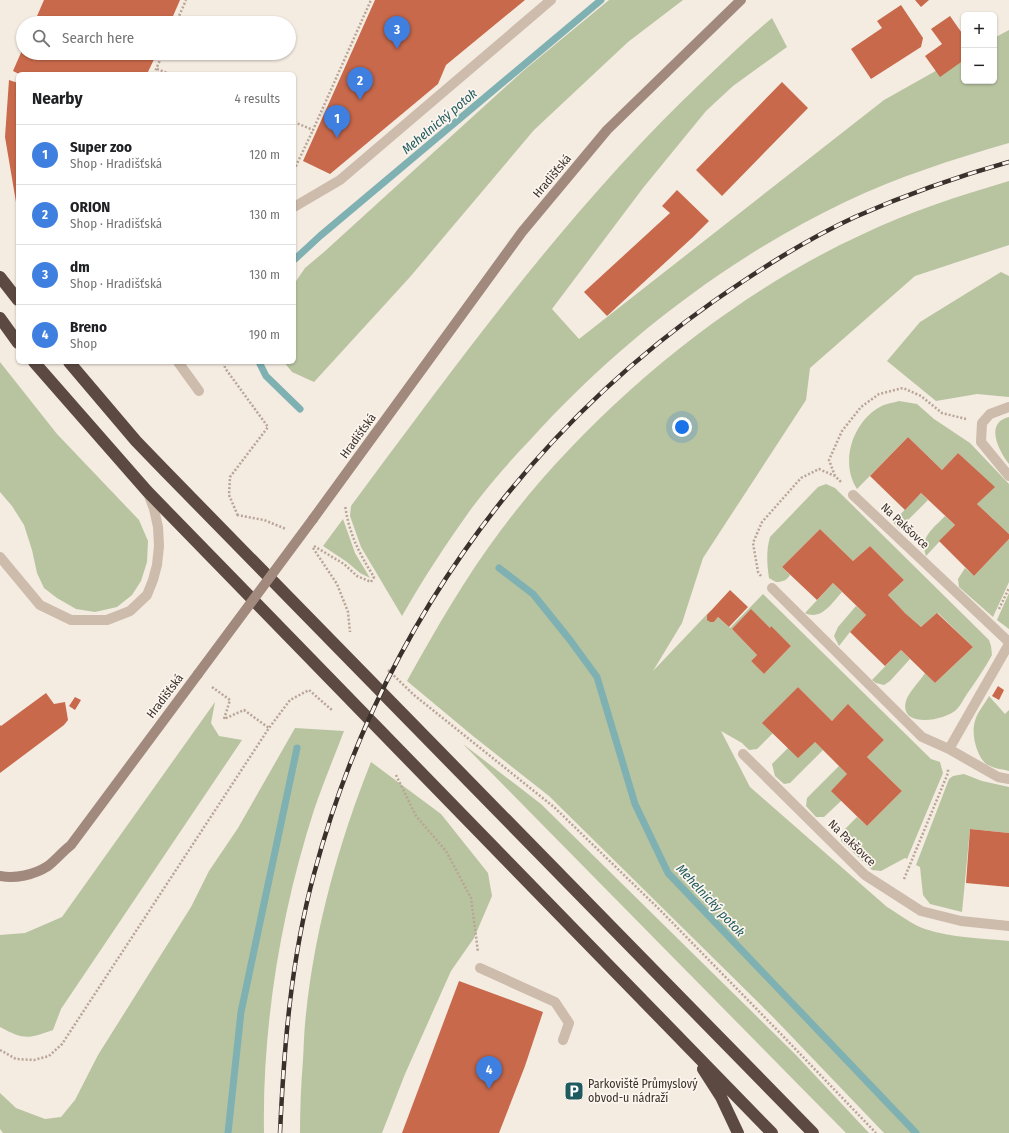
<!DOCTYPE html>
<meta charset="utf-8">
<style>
:root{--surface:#fff;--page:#f2f2f2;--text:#202124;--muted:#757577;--line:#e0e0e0;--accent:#ea580c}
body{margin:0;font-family:"Fira Sans Condensed",sans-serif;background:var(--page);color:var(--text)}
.controls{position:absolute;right:12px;top:12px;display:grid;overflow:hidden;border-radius:6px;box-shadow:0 1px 3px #0004}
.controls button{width:36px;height:36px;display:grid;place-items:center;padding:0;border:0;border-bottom:1px solid var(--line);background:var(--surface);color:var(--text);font:20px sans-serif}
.you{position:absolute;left:682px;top:427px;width:14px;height:14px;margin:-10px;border:3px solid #fff;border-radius:50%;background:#1a73e8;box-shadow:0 0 0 6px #1a73e833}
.badge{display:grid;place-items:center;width:26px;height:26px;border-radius:50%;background:var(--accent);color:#fff;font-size:13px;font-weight:700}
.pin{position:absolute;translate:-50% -33px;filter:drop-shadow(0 1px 2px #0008)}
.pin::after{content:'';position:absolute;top:21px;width:14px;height:12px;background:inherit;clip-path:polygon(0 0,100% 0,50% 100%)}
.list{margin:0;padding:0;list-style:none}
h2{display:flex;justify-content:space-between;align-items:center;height:52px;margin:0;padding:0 16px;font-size:17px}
h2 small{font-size:13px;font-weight:400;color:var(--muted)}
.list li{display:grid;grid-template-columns:26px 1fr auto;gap:12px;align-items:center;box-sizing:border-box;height:60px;padding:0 16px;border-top:1px solid var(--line)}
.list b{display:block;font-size:15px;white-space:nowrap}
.list p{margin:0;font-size:13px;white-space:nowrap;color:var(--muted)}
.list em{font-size:13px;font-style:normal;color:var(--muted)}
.icon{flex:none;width:22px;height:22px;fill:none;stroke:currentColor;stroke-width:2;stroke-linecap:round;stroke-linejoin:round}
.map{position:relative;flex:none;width:1009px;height:1133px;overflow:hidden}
.search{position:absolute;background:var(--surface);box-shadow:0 1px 3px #0004;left:16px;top:16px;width:280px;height:44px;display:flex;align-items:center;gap:10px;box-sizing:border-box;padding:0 14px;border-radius:22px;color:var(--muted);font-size:15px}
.panel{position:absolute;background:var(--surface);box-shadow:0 1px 3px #0004;left:16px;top:72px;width:280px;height:292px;border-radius:6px}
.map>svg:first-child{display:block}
</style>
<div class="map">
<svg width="1009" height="1133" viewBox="0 0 1009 1133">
<rect width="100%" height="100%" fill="#f4ebe1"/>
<path fill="#b8c4a0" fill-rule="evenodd" d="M 609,0 L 683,0 L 628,42 L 534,130 L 410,277 L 314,382 L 292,372 L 284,362 L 294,362 L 294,284 L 305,268 L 324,252 L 523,71 Z
M 772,18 L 787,47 L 733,86 L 706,111 L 643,188 L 552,309 L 579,339 L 884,100 L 964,55 L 964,81 L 994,81 L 994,38 L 1009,30 L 1009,143 C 954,159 897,177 845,202 C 726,259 619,342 530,440 C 509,462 489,485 471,509 C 446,544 423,579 402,616 L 361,547 L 350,516 L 351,506 C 461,358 569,208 703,81 C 725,60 748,38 772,18 Z
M 1009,181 L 1009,245 L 915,276 L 810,368 L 806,400 L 703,558 L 682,623 L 653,671 L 711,610 L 707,616 L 707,619 L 710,622 L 714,622 L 718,617 L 730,628 L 763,594 L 931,759 L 940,762 L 943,773 L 907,859 L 905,858 L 881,871 L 872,870 L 841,841 L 841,833 L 857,817 L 867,826 L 902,791 L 867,757 L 884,740 L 849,705 L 832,721 L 798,687 L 763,723 L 773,733 L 757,749 L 749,750 L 742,743 L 721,731 L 750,787 L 887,907 C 899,914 911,924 925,929 C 952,938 981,938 1009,941 L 1009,1133 L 884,1133 L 772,1016 L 549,796 L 473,736 L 407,681 C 436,629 465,578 501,530 C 590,411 726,297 861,235 C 908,212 959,196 1009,181 ZM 751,610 L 770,628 L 771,627 L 791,646 L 764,674 L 751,661 L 757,655 L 732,629 Z
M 1001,272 L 1009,276 L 1009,397 L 977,394 L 936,401 L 887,361 L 920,322 Z
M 0,362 L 57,434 L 139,520 L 148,541 L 147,562 L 141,581 L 132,595 L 117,607 L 95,612 L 76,609 L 57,598 L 44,588 L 37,573 L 32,550 L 24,525 L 12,506 L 0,492 Z
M 899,401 L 917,404 L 934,419 L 970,443 L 1009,484 L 1009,534 L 977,504 L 994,487 L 958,453 L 942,470 L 908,437 L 857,489 C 840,463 852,424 878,408 C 884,404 892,403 899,401 Z
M 1009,417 L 1009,464 C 999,451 984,423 1009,417 Z
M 826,484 L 835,488 L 989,640 L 991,646 L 992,655 C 985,668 976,681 967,694 C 964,698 961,705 957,709 C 946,721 898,729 906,701 C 908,693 920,681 925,673 L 935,683 L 973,647 L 938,613 L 921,627 L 905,613 L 888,595 L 904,580 L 870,546 L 853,561 L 820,529 L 782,567 L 790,575 C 787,580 783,582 776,582 L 769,578 C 767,564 766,551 770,537 L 818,487 Z
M 921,493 L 928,500 L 899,529 L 893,522 Z
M 945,516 L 955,525 L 926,556 C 919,537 934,528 945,516 Z
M 343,519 L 355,553 L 370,578 L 360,573 L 347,562 L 323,546 Z
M 1009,539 L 1009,582 L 993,617 L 959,587 L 958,579 L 965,568 L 974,576 Z
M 833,583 L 842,592 C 832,603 821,621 805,613 Z
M 1009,593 L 1009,629 L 997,620 Z
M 856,606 L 866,615 L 850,632 L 839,646 L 834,636 L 838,627 Z
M 901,650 L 910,659 L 890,681 L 884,685 L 876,683 L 872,680 Z
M 989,696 L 1005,714 L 1009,710 L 1009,771 C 1001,769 991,768 985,763 C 976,754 971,733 975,721 C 977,712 985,704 989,696 Z
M 215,702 L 211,723 L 219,736 L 242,740 L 61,1009 L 53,1030 C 28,1039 24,1040 0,1027 L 0,935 L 25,933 L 62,917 Z
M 295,728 L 344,731 C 334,757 323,784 314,810 C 281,912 262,1026 264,1133 L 3,1133 L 0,1129 L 0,1093 L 16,1108 L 45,1119 L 61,1117 L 75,1100 L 98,1055 L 191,907 L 209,871 L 238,828 Z
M 815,742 L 823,750 L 790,783 L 784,784 L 775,776 L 772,764 L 788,748 Z
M 463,744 L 541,804 L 796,1055 L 869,1133 L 846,1133 Z
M 371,762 L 441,814 L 488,873 L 492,896 L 474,938 L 451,971 L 405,1074 L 382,1133 L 300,1133 C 300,1109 301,1084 303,1060 C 304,1045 304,1030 306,1014 C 315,928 339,842 371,762 Z
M 839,766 L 847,774 L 841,801 L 824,817 L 816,817 L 806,806 L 807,798 Z
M 964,774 L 982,781 L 1009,787 L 1009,833 L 970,829 L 962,912 L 930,904 L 923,895 L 920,867 L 916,865 L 949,779 L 953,776 Z"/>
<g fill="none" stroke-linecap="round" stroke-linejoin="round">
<path stroke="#7fb0b2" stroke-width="7" d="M 294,260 L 320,236 L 601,0
M 259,362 L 266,376 L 300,409
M 499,568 L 533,594 L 570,640 L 597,677 L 635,804 L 668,873 L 916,1133
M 228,1133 L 241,1012 L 297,748"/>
</g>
<path fill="#c8694b" d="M 44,0 L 180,0 L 170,23 L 34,23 Z
M 375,0 L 525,0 L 446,65 L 438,84 L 330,174 L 303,161 Z
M 915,0 L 929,0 L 921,7 Z
M 901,5 L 923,38 L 921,47 L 871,79 L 851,49 L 882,28 L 877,21 Z
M 950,16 L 964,36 L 964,60 L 940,77 L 925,56 L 942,44 L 931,29 Z
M 23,48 L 23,53 L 157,53 L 147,74 L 19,74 L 13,71 Z
M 9,80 L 18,83 L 18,204 L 16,202 L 5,137 Z
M 782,82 L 808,108 L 722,196 L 696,170 Z
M 677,190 L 709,221 L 693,237 L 607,316 L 584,292 L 670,213 L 662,206 Z
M 908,437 L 942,470 L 958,453 L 995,487 L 977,504 L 1009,534 L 1009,539 L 974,576 L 939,541 L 955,525 L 921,493 L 905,510 L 870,476 Z
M 820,529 L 853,561 L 870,546 L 904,580 L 888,595 L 905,613 L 921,627 L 937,613 L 973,647 L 935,683 L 901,650 L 885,666 L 850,632 L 866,615 L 833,583 L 817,600 L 782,567 Z
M 730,590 L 748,607 L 729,627 L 718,617 L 714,622 L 710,622 L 707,620 L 707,615 Z
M 751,609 L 770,628 L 771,626 L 791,646 L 764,674 L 751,661 L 757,655 L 732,629 Z
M 998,686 L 1004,690 L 999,700 L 992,696 Z
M 798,687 L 832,721 L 848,704 L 884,740 L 867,757 L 902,791 L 867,826 L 831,791 L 847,774 L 815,742 L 798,758 L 762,723 Z
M 46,693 L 54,704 L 65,702 L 68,720 L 64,725 L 0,773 L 0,725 L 1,726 Z
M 75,697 L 81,700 L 75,710 L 69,706 Z
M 970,829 L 1009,833 L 1009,887 L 966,883 Z
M 459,981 L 543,1012 L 525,1066 L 499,1133 L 402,1133 Z"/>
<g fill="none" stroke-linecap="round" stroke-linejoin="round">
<path stroke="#b9a596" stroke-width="2.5" stroke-dasharray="2 2" stroke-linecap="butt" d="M 176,23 L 186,0
M 157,69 L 170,74
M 154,74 L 163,53
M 294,122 L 313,130 L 371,0
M 294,170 L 313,130
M 224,362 L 225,368 L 268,427 L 230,477 L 229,495 L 238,516
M 835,476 L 829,460 L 842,431 L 861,407 L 879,394 L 903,388 L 921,396 L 942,413 L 966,419
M 237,515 L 264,520 L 286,529
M 314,546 L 344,564 L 357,576 L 371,582 L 374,577 C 359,553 349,534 345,505
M 313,548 L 337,584 L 348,612 L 350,632
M 761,576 L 758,572 L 753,543 L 762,522 L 801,478 L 819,469 L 835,476 L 842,483
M 999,609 L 1009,588
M 388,670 L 414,695 L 554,807 L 660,910 L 781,1034 L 876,1133
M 212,687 L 230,700 L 224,719 L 244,710 L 269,728
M 396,775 L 416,816 L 446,851 L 471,898 L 478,952
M 904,879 L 948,773 L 948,769
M 0,1050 L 16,1059 L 34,1060 L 49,1056 L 62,1044 L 269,728 L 290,700 L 309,690 L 333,711"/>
<path stroke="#cdbbac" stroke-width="10" d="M 294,207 L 340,180 L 551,0
M 178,362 L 199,391
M 0,557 L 40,605 L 71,620 L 107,620 L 130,611 L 147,595 L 153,580 L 157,565 L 159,546 L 158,527 L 154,509 L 148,493
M 480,968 L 555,1002 L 569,1023 L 563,1040"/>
<path stroke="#cdbbac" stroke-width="10" d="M 1009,407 L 990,414 L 982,423 L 981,442 L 1009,476
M 853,495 L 1009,642
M 772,588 L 922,737 L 949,749 L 998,777 L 1009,779
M 949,749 L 1009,644
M 743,754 L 865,875 L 921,911 L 961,921 L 1009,926"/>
<path stroke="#a18a7d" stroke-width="10" d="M 313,519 L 522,232 L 607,130 L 741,0
M 0,876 C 15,879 34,875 48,866 C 56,860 63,851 71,845 L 198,674"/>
<path stroke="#5c4a42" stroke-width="12" d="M 0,277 L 18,300
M 0,318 L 18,343
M 34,362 L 147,491 L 772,1133
M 69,362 L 136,441 L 165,471 L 813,1133
M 703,1069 L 721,1097 L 738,1133"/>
<g stroke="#3b302b" stroke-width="4.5">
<path id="rail" d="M 280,1133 C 284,1046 291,959 314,874 C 376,641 518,439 714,301 C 759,270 805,240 855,217 C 905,195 956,177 1009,162"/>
</g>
<use href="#rail" stroke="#fbf5ee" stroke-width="3" stroke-dasharray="9" stroke-linecap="butt"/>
<path stroke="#a18a7d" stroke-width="10" d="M 198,674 L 313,519"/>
</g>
<defs>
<g id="parking-square" transform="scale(1)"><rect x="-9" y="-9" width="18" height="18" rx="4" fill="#1f5a5e" stroke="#fbf5ee"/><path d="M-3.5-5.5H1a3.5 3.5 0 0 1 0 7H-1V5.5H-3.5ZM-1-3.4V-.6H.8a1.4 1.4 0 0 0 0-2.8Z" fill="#fff"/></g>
</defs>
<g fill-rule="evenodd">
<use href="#parking-square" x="574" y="1091"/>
</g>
<g text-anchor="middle" stroke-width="3.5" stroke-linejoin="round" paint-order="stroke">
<g font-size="12" fill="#3b302b" stroke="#fbf5ee">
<text transform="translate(552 176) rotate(-50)" y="4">Hradišťská</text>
<text transform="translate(358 436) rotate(-54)" y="4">Hradišťská</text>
<text transform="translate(905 526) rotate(43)" y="4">Na Pakšovce</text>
<text transform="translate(165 696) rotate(-53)" y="4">Hradišťská</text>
<text transform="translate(852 843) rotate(44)" y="4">Na Pakšovce</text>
</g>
<g font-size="12" fill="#3b302b" stroke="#fbf5ee" text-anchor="start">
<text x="588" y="1088">Parkoviště Průmyslový<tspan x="588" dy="14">obvod-u nádraží</tspan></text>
</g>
<g font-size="13" font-style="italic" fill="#1f5a5e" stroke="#fbf5ee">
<text transform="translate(439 121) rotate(-40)" y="5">Mehelnický potok</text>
<text transform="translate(711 900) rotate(47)" y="5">Mehelnický potok</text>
</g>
</g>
</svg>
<div class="controls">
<button>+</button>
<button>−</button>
</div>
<div class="you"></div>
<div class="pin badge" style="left:337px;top:138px;background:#3f7fe0">1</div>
<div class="pin badge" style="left:360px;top:100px;background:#3f7fe0">2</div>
<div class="pin badge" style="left:397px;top:49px;background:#3f7fe0">3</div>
<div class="pin badge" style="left:489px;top:1089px;background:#3f7fe0">4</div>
<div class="search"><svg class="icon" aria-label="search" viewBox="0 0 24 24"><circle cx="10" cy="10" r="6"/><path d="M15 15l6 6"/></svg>Search here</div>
<section class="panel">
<h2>Nearby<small>4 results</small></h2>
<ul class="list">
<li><span class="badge" style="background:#3f7fe0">1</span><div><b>Super zoo</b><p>Shop · Hradišťská</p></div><em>120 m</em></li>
<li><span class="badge" style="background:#3f7fe0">2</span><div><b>ORION</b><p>Shop · Hradišťská</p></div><em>130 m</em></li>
<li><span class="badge" style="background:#3f7fe0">3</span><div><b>dm</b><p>Shop · Hradišťská</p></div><em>130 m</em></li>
<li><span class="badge" style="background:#3f7fe0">4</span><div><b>Breno</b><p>Shop</p></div><em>190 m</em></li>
</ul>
</section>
</div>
